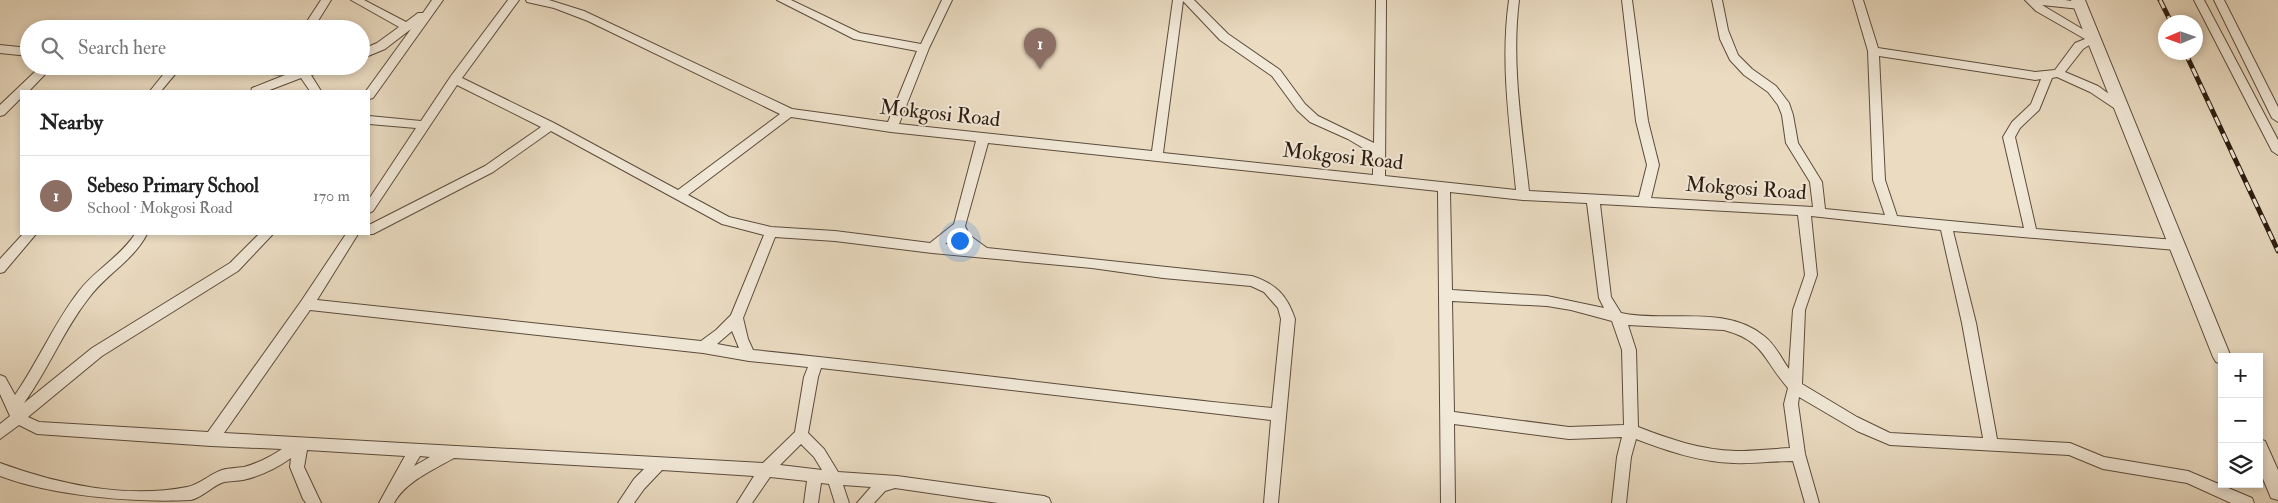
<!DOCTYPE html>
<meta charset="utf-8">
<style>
:root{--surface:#fff;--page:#f6f6f6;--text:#222;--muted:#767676;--line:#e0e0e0;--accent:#1a73e8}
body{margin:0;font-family:"IM FELL Double Pica",serif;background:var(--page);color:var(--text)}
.controls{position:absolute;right:15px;bottom:15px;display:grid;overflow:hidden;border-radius:0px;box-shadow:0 2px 8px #0003}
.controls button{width:45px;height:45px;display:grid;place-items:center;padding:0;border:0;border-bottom:1px solid var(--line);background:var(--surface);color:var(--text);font:25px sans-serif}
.compass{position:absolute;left:2158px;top:15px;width:45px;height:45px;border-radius:50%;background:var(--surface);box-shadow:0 2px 8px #0003;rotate:268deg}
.you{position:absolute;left:959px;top:240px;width:18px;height:18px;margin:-12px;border:4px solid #fff;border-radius:50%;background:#1a73e8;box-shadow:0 0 0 8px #1a73e833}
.badge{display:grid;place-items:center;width:32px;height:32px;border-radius:50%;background:var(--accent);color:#fff;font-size:16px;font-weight:700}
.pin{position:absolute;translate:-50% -41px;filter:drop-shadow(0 1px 2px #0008)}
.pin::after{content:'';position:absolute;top:26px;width:18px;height:15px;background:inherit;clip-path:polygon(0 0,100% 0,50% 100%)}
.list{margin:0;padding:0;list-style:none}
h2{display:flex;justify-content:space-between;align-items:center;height:65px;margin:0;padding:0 20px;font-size:21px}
h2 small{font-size:16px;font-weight:400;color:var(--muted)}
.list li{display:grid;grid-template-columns:32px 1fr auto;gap:15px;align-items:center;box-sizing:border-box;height:80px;padding:0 20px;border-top:1px solid var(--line)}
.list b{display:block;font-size:19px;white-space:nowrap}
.list p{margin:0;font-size:16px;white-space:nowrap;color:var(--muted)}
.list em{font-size:16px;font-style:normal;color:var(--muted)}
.icon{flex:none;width:28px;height:28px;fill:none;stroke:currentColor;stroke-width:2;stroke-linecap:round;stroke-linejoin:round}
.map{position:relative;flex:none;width:2278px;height:503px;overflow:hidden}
.search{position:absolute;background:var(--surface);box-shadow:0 2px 8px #0003;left:20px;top:20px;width:350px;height:55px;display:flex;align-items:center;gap:12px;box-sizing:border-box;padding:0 18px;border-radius:28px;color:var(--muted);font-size:19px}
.panel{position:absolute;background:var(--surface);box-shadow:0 2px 8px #0003;left:20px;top:90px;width:350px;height:145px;border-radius:0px}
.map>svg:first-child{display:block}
</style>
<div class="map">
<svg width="2278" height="503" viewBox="0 0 2278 503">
<rect width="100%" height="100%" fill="#eadbc1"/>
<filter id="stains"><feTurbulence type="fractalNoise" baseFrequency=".004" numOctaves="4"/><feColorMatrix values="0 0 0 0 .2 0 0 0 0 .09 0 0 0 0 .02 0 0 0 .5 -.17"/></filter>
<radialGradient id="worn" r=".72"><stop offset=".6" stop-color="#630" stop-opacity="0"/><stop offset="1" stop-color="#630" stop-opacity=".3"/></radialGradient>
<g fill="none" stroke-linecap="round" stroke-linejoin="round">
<g stroke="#5c4c3c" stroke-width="2">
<path id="minor" d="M 321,0 L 331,0 L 313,29 L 302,29 Z
M 351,0 L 364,0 L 406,22 L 418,13 L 423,13 L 432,0 L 443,0 L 373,98 L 369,99 L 369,91 L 366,91 L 411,29 L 385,49 L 361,59 L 361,50 L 377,43 L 399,27 Z
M 508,0 L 519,0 L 462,78 L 554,123 L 678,190 L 780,114 L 588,21 L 554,8 L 527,2 L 526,0 L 549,0 L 584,11 L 792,109 L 888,122 L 917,51 L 854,39 L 777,0 L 791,0 L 860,33 L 921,44 L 942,0 L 952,0 L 929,48 L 899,124 L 1152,151 L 1173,0 L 1194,0 L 1228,34 L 1280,70 L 1305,104 L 1318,116 L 1374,143 L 1376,0 L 1386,0 L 1385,176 L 1516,190 C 1510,126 1500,63 1509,0 L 1519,0 C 1511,64 1522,127 1529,191 L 1639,197 L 1647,165 L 1636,121 L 1622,0 L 1632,0 L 1648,121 L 1659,165 L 1651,198 L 1813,207 L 1810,182 L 1786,143 L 1782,115 L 1778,105 L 1768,92 L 1744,75 L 1730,60 L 1720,39 L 1712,0 L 1722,0 L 1728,30 L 1738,55 L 1752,69 L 1776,86 L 1789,103 L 1793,115 L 1798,143 L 1822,182 L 1825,209 L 1885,215 L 1873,180 L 1868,51 L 1853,0 L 1863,0 L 1878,48 L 2035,72 L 2055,70 L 2075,43 L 2085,39 L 2036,11 L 2025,0 L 2065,0 L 2084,3 L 2085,5 L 2080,9 L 2042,5 L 2099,39 L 2083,49 L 2065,72 L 2098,86 L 2127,107 L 2121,111 L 2117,110 L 2090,92 L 2057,77 L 2052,78 L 2039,110 L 2020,128 L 2015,137 L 2036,229 L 2176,240 L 2180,242 L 2182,245 L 2180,248 L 2176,250 L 1953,231 L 1976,323 L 1997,439 L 2070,443 L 2104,457 L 2188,471 L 2252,498 L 2254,503 L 2231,503 L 2187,483 L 2103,469 L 2069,455 L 1890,445 L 1857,431 L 1799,397 L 1798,404 L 1805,454 L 1819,503 L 1805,503 L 1793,461 C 1773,461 1753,464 1734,463 C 1699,462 1668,451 1636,439 L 1631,457 L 1626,503 L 1612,503 L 1617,457 L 1622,437 L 1569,439 L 1454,424 L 1455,503 L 1441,503 L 1438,191 L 988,143 L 965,226 L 969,235 L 987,248 L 1252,276 C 1276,284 1287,295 1295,319 L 1278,503 L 1264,503 L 1271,420 L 821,368 L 818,377 L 808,433 L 824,449 L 838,472 L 897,476 L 1044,496 L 1049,498 L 1051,503 L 998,503 L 895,488 L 885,491 L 874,503 L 857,503 L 871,487 L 843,485 L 849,503 L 835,503 L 829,484 L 821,483 L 818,503 L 804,503 L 807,481 L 770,477 L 752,503 L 737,503 L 754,476 L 662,470 L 644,489 L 634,503 L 618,503 L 634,479 L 644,469 L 454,458 C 433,470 405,482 394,503 L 379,503 L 405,456 L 307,450 L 304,467 L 321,503 L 306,503 L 303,499 L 290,467 L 291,458 C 277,468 261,476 243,480 C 237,481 231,481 224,482 C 212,486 203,497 191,500 C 136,503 52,496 0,476 L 0,463 C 57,484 126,499 187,487 C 199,485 210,474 222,470 C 229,468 237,468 244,467 C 258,463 270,457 282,449 L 211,446 L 37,434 L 19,425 L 0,439 L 0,424 L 10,416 L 0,394 L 0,375 L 5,377 L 15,395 C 38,362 54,323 79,291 C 95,270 120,257 135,234 L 147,234 C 133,261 105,275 88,299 C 63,331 48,370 24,403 L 92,348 L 230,263 L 259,234 L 273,234 L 238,271 L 102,356 L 28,417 L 39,422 L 208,432 L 302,300 L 346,234 L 358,234 L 317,300 L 701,341 L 716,330 L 731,315 L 764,235 L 722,224 L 551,131 L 493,172 L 373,234 L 365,234 L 369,234 L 369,225 L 485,166 L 541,127 L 457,85 L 373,211 L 369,213 L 369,199 L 416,128 L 369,124 L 369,116 L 421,121 L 451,76 ZM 1183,1 L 1220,40 L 1272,76 L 1297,110 L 1310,122 L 1348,139 L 1373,154 L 1373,175 L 1163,153 ZM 1879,56 L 2035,80 L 2041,79 L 2031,104 L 2012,122 L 2003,137 L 2024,228 L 1897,216 L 1885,180 ZM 791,117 L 891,132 L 976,141 L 954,224 L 930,243 L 835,231 L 771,227 L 729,217 L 688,195 ZM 1450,192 L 1523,200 L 1587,203 L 1599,298 L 1604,308 L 1547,296 L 1452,290 ZM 1600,204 L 1798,215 L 1805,275 L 1793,310 L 1789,369 C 1781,358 1775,344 1764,336 C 1725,304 1666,323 1621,313 L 1611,297 ZM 1811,216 L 1941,230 L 1962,323 L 1983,438 L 1890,433 L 1857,417 L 1802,384 L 1805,310 L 1817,275 ZM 957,235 L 960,241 L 966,246 L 945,244 ZM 775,237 L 835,241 L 932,253 L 1092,268 L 1163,278 L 1251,286 L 1264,292 L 1278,308 L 1281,319 L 1272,408 C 1099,391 926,367 753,350 L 748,339 L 743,318 ZM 1452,301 L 1547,306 L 1571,310 L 1612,321 L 1622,350 L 1624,425 L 1569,427 L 1454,412 ZM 310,310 L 703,353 L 749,361 L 808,367 L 804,377 L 795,432 L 763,463 L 224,433 ZM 1628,325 L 1724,330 C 1765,341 1763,360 1788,388 L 1784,404 L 1790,448 C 1772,449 1754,451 1736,451 C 1701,450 1669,439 1638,427 L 1636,350 ZM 732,331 L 739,348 L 717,344 ZM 801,444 L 814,457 L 822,470 L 780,465 ZM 420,456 L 430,457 L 414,466 Z
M 2194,0 L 2204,0 L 2278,140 L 2278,155 L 2272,151 Z
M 2214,0 L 2224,0 L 2278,107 L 2278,122 L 2272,118 Z
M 0,45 L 29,48 L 29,56 L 0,53 Z
M 41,66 L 53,66 L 29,91 L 21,91 L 21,98 L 4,115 L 0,116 L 0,105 Z
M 170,66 L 182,66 L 161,91 L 150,91 Z
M 214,66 L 295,69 L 294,66 L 305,66 L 306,68 L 334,66 L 333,69 L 311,75 L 321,91 L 310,91 L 301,78 L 267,91 L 251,91 L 252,88 L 285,75 L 219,70 Z
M 23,234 L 36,234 L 4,272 L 0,273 L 0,259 Z"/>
</g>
<g stroke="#5c4c3c" stroke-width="2">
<path id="tertiary" d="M 2071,0 L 2085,0 L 2231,357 L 2222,357 L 2222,364 L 2216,362 L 2213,357 Z
M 2259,439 L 2265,441 L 2278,470 L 2278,500 L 2271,498 L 2259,469 Z"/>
</g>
<use href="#minor" fill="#f1e8d7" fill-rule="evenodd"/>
<use href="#tertiary" fill="#f1e8d7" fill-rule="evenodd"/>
<g stroke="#2c1c10" stroke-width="5">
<path id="rail" d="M 2160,0 L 2171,22
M 2185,52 L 2278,251"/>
</g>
<use href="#rail" stroke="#f1e8d7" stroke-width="3" stroke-dasharray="9" stroke-linecap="butt"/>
</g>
<g text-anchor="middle" stroke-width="4" stroke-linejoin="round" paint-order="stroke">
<g font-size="21" fill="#2c1c10" stroke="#f1e8d7">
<text transform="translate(940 113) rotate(6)" y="7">Mokgosi Road</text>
<text transform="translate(1343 156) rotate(6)" y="7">Mokgosi Road</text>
<text transform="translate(1746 188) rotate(4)" y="7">Mokgosi Road</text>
</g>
</g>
<rect width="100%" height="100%" filter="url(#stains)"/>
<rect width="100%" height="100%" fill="url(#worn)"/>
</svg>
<div class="controls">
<button>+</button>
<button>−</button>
<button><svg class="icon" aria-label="layers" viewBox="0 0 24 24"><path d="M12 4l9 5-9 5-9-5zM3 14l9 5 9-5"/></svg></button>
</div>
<svg class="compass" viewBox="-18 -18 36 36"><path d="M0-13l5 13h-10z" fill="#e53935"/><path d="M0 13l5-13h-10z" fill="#767676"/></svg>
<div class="you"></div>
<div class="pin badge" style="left:1040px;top:69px;background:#8d6e63">1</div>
<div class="search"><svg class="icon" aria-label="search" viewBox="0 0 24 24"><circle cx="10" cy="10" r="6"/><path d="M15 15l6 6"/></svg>Search here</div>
<section class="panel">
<h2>Nearby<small></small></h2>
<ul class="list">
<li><span class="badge" style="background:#8d6e63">1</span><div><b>Sebeso Primary School</b><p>School · Mokgosi Road</p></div><em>170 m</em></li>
</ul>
</section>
</div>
